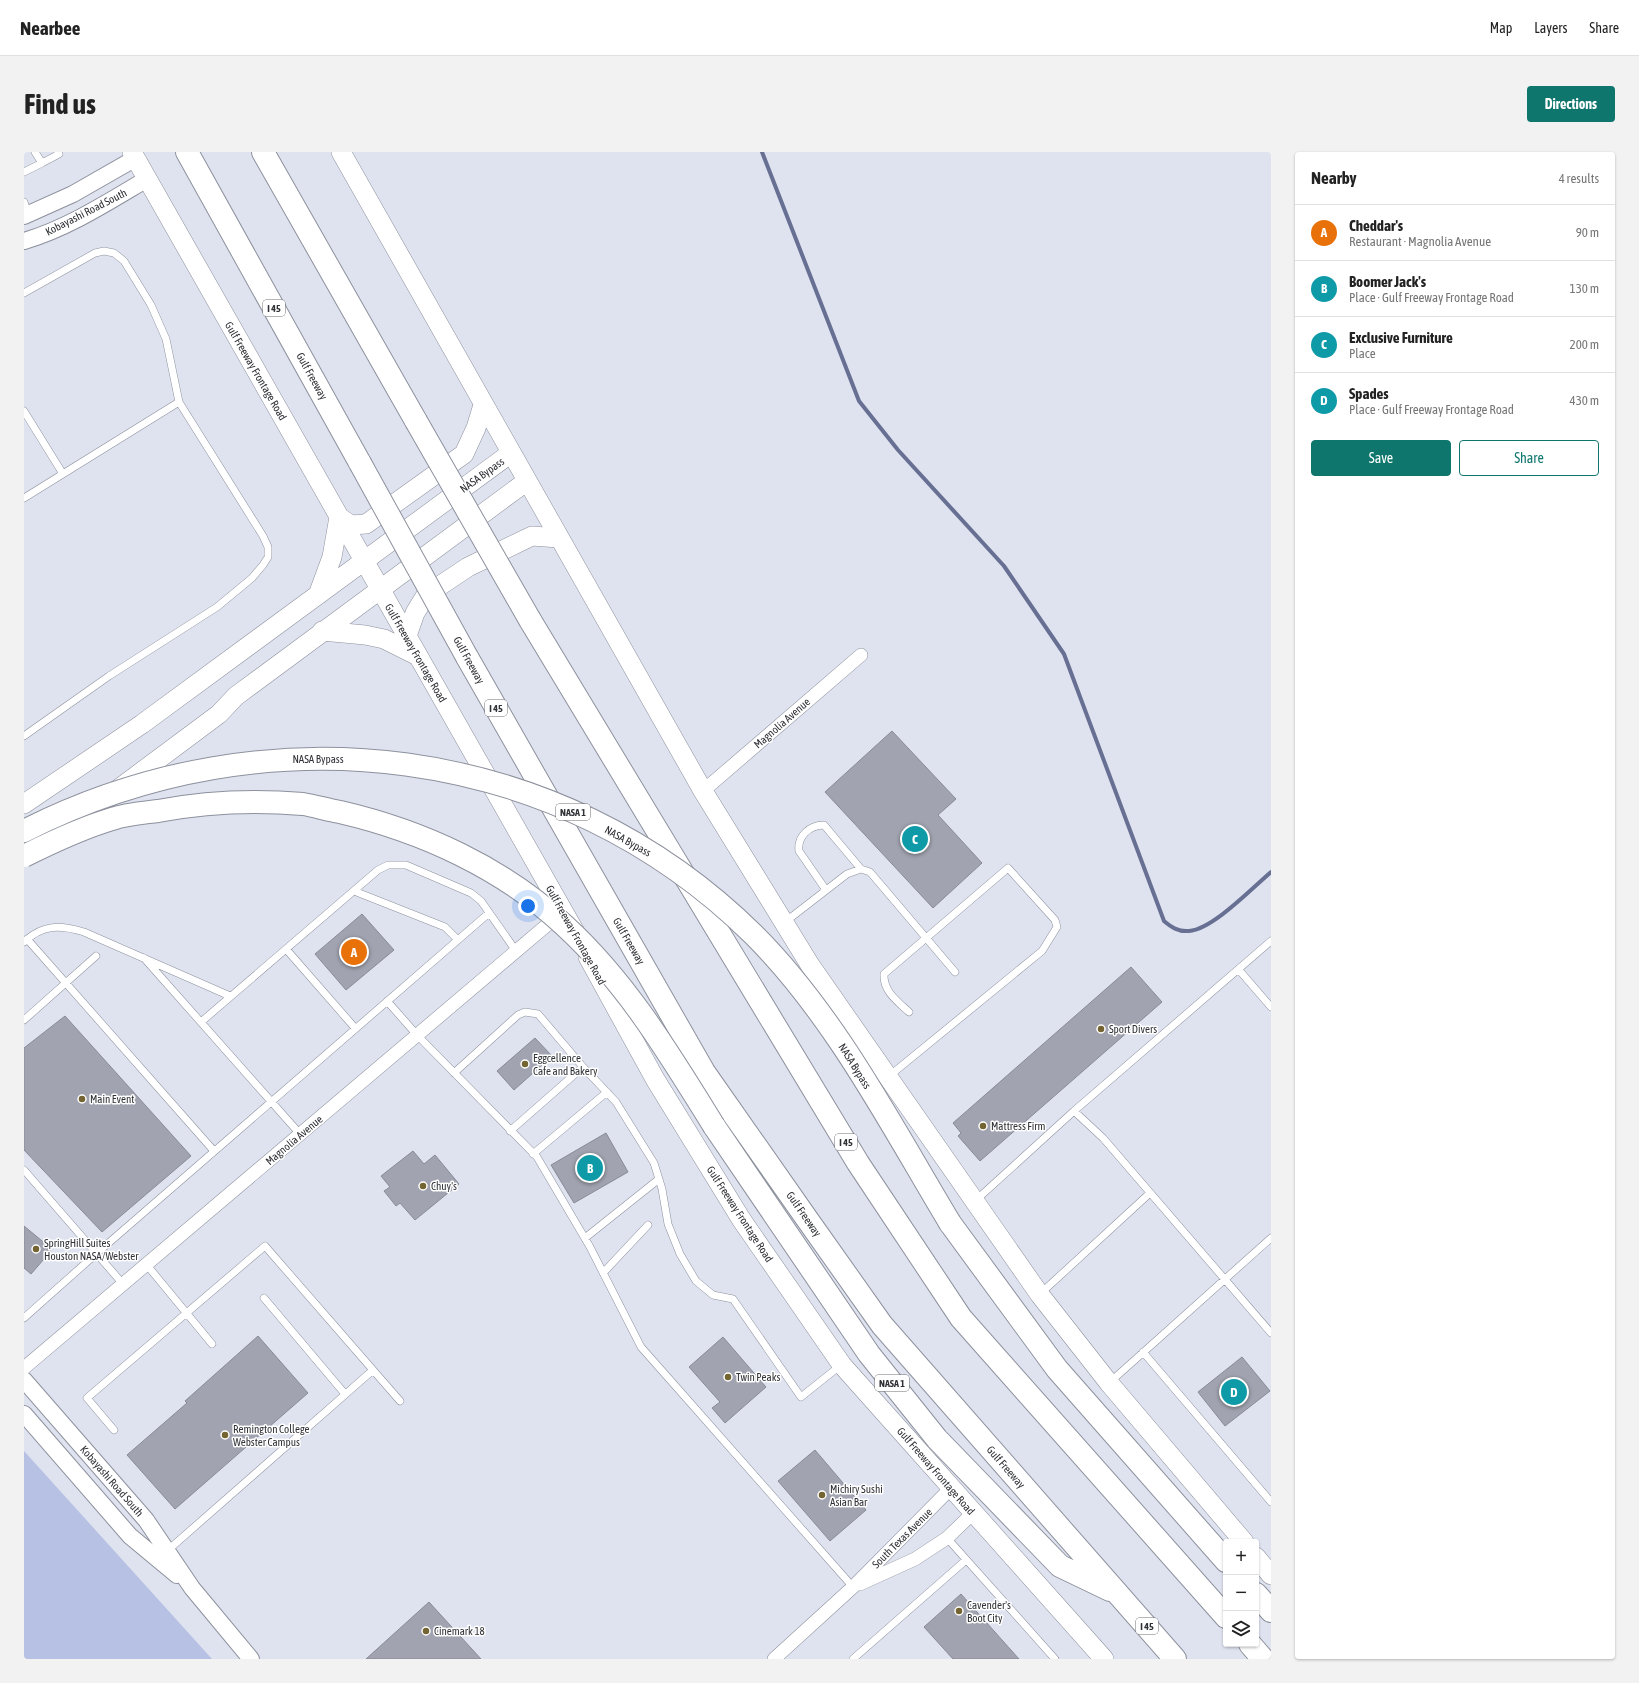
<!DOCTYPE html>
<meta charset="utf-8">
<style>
:root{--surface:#fff;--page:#f2f2f2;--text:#222;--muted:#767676;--line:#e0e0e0;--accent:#0f766e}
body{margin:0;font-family:"Asap Condensed",sans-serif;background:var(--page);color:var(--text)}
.controls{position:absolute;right:12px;bottom:12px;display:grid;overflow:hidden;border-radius:4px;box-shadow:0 1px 3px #0004}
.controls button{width:36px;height:36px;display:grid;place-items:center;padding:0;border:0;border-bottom:1px solid var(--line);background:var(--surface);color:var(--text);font:20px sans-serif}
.you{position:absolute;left:504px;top:754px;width:14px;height:14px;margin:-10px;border:3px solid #fff;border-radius:50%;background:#1a73e8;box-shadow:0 0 0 6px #1a73e833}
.badge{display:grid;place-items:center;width:26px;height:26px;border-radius:50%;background:var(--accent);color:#fff;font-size:13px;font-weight:700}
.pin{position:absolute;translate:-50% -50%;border:2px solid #fff;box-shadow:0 1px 4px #0006}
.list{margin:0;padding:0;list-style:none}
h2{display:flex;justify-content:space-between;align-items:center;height:52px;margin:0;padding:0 16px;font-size:17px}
h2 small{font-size:13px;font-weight:400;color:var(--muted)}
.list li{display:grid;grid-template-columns:26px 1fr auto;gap:12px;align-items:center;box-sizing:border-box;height:56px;padding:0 16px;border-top:1px solid var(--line)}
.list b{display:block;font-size:15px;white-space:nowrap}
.list p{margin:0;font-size:13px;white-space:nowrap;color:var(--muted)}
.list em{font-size:13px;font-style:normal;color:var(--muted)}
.actions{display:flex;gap:8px;padding:12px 16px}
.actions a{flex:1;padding:9px 0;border:1px solid var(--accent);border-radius:4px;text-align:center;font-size:14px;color:var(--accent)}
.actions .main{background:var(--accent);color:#fff}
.icon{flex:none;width:22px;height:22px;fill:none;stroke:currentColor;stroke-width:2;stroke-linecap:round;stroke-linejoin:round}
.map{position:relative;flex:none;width:1247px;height:1507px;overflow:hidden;border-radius:4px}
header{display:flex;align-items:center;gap:24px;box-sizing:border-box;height:56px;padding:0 20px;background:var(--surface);border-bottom:1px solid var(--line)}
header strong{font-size:19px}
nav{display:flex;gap:22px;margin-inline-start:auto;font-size:14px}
.intro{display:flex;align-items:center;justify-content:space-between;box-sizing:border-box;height:96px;padding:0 24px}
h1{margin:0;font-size:28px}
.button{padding:10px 18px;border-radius:4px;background:var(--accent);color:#fff;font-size:14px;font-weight:700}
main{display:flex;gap:24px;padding:0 24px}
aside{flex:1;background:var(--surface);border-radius:4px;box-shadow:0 1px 3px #0004}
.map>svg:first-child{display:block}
</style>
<header>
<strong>Nearbee</strong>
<nav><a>Map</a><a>Layers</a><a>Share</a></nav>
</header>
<div class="intro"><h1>Find us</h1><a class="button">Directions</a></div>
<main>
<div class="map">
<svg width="1247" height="1507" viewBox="0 0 1247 1507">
<rect width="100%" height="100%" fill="#dfe3f0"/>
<path fill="#b7c1e3" d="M 0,1299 L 188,1507 L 0,1507 Z"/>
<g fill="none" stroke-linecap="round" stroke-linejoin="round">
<path stroke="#677093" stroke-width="4" d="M 738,0 L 835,249 L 874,298 L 980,414 L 1040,502 L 1140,769 C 1147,775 1154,780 1165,779 C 1189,777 1228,736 1247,720"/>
</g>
<path fill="#a1a4b0" stroke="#878b96" d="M 868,579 L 932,647 L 914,663 L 958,711 L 909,756 L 801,640 Z
M 338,762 L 370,798 L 322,838 L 291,802 Z
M 1107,815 L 1138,850 L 956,1009 L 934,984 L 937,981 L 929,971 Z
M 41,864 L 167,1004 L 78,1080 L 0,998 L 0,896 Z
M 511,886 L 528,904 L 490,938 L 473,919 Z
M 582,981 L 604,1020 L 550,1051 L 527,1013 Z
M 389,999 L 400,1012 L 411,1003 L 435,1032 L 391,1068 L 376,1051 L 372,1054 L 360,1039 L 366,1035 L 357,1024 Z
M 0,1074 L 23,1093 L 21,1095 L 27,1099 L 7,1122 L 0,1116 Z
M 234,1184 L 284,1241 L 151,1357 L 103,1303 L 163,1251 L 161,1249 Z
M 699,1185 L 742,1235 L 701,1271 L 688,1256 L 696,1250 L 665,1215 Z
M 1218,1205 L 1246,1239 L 1201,1274 L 1174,1240 Z
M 791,1298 L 842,1358 L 806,1389 L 754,1329 Z
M 937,1442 L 995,1507 L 929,1507 L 900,1475 Z
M 405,1450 L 457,1507 L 342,1507 Z"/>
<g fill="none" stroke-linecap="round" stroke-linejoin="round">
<g stroke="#8d919d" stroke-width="8">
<path id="service" d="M 18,11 L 35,2 L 34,0
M 0,20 L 18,11 L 11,0
M 0,50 L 4,62
M 0,141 L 71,101 L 80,99 L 90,101 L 100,109 L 127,153 L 142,187 L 155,250 L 239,384 L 244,395 L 244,405 L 239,413 L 228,426 L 193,455 L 85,524 L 0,584
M 0,259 L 39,322
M 0,346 L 155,250
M 802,738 L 775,699 C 773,685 785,673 800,673 L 837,717
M 330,739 L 421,775 L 434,788
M 761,770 L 823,722 L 837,717 L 846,720 L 931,820
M 3,787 L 190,999
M 0,790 C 19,772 36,773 60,780 L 206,844
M 262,797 L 331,876
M 120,806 L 276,982
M 1215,818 L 1247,855
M 363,849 L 393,883 L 513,1005 L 566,1095 L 617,1195 L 829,1435
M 0,868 L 72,804
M 177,870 L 354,718 L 364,713 L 382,713 L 447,741 L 457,749 L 492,799
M 559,915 L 592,950 L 630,1011 L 638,1037 L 644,1072 L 656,1102 L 672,1129 L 689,1143 L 709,1147 L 777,1245 L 817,1213
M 430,921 L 494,863 L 501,860 L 514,862 L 559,915 L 486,979
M 864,925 L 1018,799 L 1033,775 L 1031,768 L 984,716 L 860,822 C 859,839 873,849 885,860
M 1050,959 L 1079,986 L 1247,1181
M 509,1002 L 583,940
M 0,1018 L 99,1132
M 951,1049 L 1050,959 L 1247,789
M 561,1086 L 635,1027
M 122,1112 L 188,1192
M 579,1121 L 624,1073
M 1016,1142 L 1126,1041
M 240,1146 L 321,1242
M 0,1166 L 73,1101 L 465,761
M 1119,1200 L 1247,1350
M 1085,1231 L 1247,1086
M 90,1278 L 63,1246 L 241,1094 L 376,1249
M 923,1386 L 1031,1507
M 143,1399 L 349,1218
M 829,1507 L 942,1408"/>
</g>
<g stroke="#8d919d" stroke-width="14">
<path id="minor" d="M 679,639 L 837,503
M 0,1216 L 536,762
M 836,1432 L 891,1407 L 923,1386 L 949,1361
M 750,1507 L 829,1435 L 927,1336"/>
</g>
<g stroke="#8d919d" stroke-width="18">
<path id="tertiary" d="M 0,64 L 49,42 L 112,6
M 0,89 C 44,76 84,50 123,27
M 0,1228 L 122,1368 L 168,1436 L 227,1507
M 0,1262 L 106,1384 L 153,1423"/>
</g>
<g stroke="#8d919d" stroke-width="20">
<path id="secondary" d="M 108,0 L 551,780
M 317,0 L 679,639 L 786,813 L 1016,1143 L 1085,1231 L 1220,1390
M 315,365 L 327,373 L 342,372 L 440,302 L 452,276 L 459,253
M 294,443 L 308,405 L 315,365
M 298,479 L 341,483 L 360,487 L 394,504
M 383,484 L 391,461 L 402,443 L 444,415 L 508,384 L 535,386
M 89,641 L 195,562 L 212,544 L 503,329
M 0,652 L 118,572 L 487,301
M 564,805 L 631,927 L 717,1067 L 818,1213 L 1080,1507
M 1232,1405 L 1247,1423"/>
</g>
<g stroke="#8d919d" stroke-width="24">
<path id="motorway" d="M 163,0 L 336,311
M 239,0 L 392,269
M 506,468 L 834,1011 L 937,1166 L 1202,1465
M 443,505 L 680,920 L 783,1067 L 858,1173 L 1151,1507
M 690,974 L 845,1202 L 913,1287 L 1036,1414 L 1086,1438
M 926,1071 L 1033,1217 L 1202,1409
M 1232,1442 L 1247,1459
M 1226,1492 L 1239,1507"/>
</g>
<use href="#service" stroke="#fff" stroke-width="7"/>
<use href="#minor" stroke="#fff" stroke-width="13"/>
<use href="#tertiary" stroke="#fff" stroke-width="16"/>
<use href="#secondary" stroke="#fff" stroke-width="19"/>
<use href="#motorway" stroke="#fff" stroke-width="22"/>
<g stroke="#8d919d" stroke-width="24" stroke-linecap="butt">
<path id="motorway-bridge" d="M 392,269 L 506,468
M 336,311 L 443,505
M 0,679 C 242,556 535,590 730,783 C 811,864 867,973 926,1071
M 0,704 C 28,690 58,676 88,667 C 103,662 119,661 134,659 C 181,650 231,648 279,652 C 291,654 304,658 316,660 C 398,679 479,716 541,774 C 603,831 646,903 690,974"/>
</g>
<use href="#motorway-bridge" stroke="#fff" stroke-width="22"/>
</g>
<g fill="#736432" stroke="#fff" stroke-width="1.5">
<circle cx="1077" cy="877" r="4"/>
<circle cx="501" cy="912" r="4"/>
<circle cx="58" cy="947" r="4"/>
<circle cx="959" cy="974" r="4"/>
<circle cx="399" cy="1034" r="4"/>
<circle cx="12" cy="1097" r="4"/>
<circle cx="704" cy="1225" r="4"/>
<circle cx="201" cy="1283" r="4"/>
<circle cx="798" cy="1343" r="4"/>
<circle cx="935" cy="1459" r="4"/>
<circle cx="402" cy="1479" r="4"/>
</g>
<g text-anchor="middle" stroke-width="3" stroke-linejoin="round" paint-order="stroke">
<g fill="#fff" stroke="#6e6f72" stroke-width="1">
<rect x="239" y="148" width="22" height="16" rx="3"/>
<rect x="461" y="548" width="22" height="16" rx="3"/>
<rect x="532" y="652" width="34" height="16" rx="3"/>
<rect x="811" y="982" width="22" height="16" rx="3"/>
<rect x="851" y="1223" width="34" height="16" rx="3"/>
<rect x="1112" y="1466" width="22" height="16" rx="3"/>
</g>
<g font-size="10" font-weight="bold" fill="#303136">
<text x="250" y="160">I 45</text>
<text x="472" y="560">I 45</text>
<text x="549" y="664">NASA 1</text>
<text x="822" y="994">I 45</text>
<text x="868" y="1235">NASA 1</text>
<text x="1123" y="1478">I 45</text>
</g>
<g font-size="11" fill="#303136" stroke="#fff">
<text transform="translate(62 60) rotate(-27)" y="4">Kobayashi Road South</text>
<text transform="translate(232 219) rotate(60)" y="4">Gulf Freeway Frontage Road</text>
<text transform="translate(288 224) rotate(61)" y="4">Gulf Freeway</text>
<text transform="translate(458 323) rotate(-36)" y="4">NASA Bypass</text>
<text transform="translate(392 501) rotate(60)" y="4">Gulf Freeway Frontage Road</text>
<text transform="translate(445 508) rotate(61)" y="4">Gulf Freeway</text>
<text transform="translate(758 571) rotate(-41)" y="4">Magnolia Avenue</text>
<text x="294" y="611">NASA Bypass</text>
<text transform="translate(604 689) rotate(29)" y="4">NASA Bypass</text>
<text transform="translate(552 783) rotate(61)" y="4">Gulf Freeway Frontage Road</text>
<text transform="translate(605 789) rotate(60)" y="4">Gulf Freeway</text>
<text transform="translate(831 914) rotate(58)" y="4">NASA Bypass</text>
<text transform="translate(270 988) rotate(-40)" y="4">Magnolia Avenue</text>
<text transform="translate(716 1062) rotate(57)" y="4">Gulf Freeway Frontage Road</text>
<text transform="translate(780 1062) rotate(55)" y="4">Gulf Freeway</text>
<text transform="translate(982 1315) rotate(49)" y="4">Gulf Freeway</text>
<text transform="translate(912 1319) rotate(49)" y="4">Gulf Freeway Frontage Road</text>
<text transform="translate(88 1329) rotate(49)" y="4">Kobayashi Road South</text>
<text transform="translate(878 1386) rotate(-45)" y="4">South Texas Avenue</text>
</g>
<g font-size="11" fill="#303136" stroke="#fff" text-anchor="start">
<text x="1085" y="881">Sport Divers</text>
<text x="509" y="910">Eggcellence<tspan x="509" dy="13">Cafe and Bakery</tspan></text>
<text x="66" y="951">Main Event</text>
<text x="967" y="978">Mattress Firm</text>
<text x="407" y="1038">Chuy's</text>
<text x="20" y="1095">SpringHill Suites<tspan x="20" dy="13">Houston NASA/Webster</tspan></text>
<text x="712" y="1229">Twin Peaks</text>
<text x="209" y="1281">Remington College<tspan x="209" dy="13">Webster Campus</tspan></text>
<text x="806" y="1341">Michiry Sushi<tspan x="806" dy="13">Asian Bar</tspan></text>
<text x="943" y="1457">Cavender's<tspan x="943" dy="13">Boot City</tspan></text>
<text x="410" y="1483">Cinemark 18</text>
</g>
</g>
</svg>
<div class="controls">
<button>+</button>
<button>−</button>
<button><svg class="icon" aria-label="layers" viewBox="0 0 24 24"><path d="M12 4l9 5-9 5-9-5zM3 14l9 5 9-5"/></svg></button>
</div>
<div class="you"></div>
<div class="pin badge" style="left:330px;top:800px;background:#e8710a">A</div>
<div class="pin badge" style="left:566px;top:1016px;background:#0f9aa8">B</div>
<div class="pin badge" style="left:891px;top:687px;background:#0f9aa8">C</div>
<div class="pin badge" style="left:1210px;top:1240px;background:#0f9aa8">D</div>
</div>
<aside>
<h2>Nearby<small>4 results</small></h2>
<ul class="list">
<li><span class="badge" style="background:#e8710a">A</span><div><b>Cheddar's</b><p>Restaurant · Magnolia Avenue</p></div><em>90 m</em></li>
<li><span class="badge" style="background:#0f9aa8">B</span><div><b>Boomer Jack's</b><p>Place · Gulf Freeway Frontage Road</p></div><em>130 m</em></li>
<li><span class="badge" style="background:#0f9aa8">C</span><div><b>Exclusive Furniture</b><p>Place</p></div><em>200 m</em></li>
<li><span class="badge" style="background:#0f9aa8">D</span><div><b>Spades</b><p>Place · Gulf Freeway Frontage Road</p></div><em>430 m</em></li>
</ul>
<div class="actions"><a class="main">Save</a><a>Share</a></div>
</aside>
</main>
